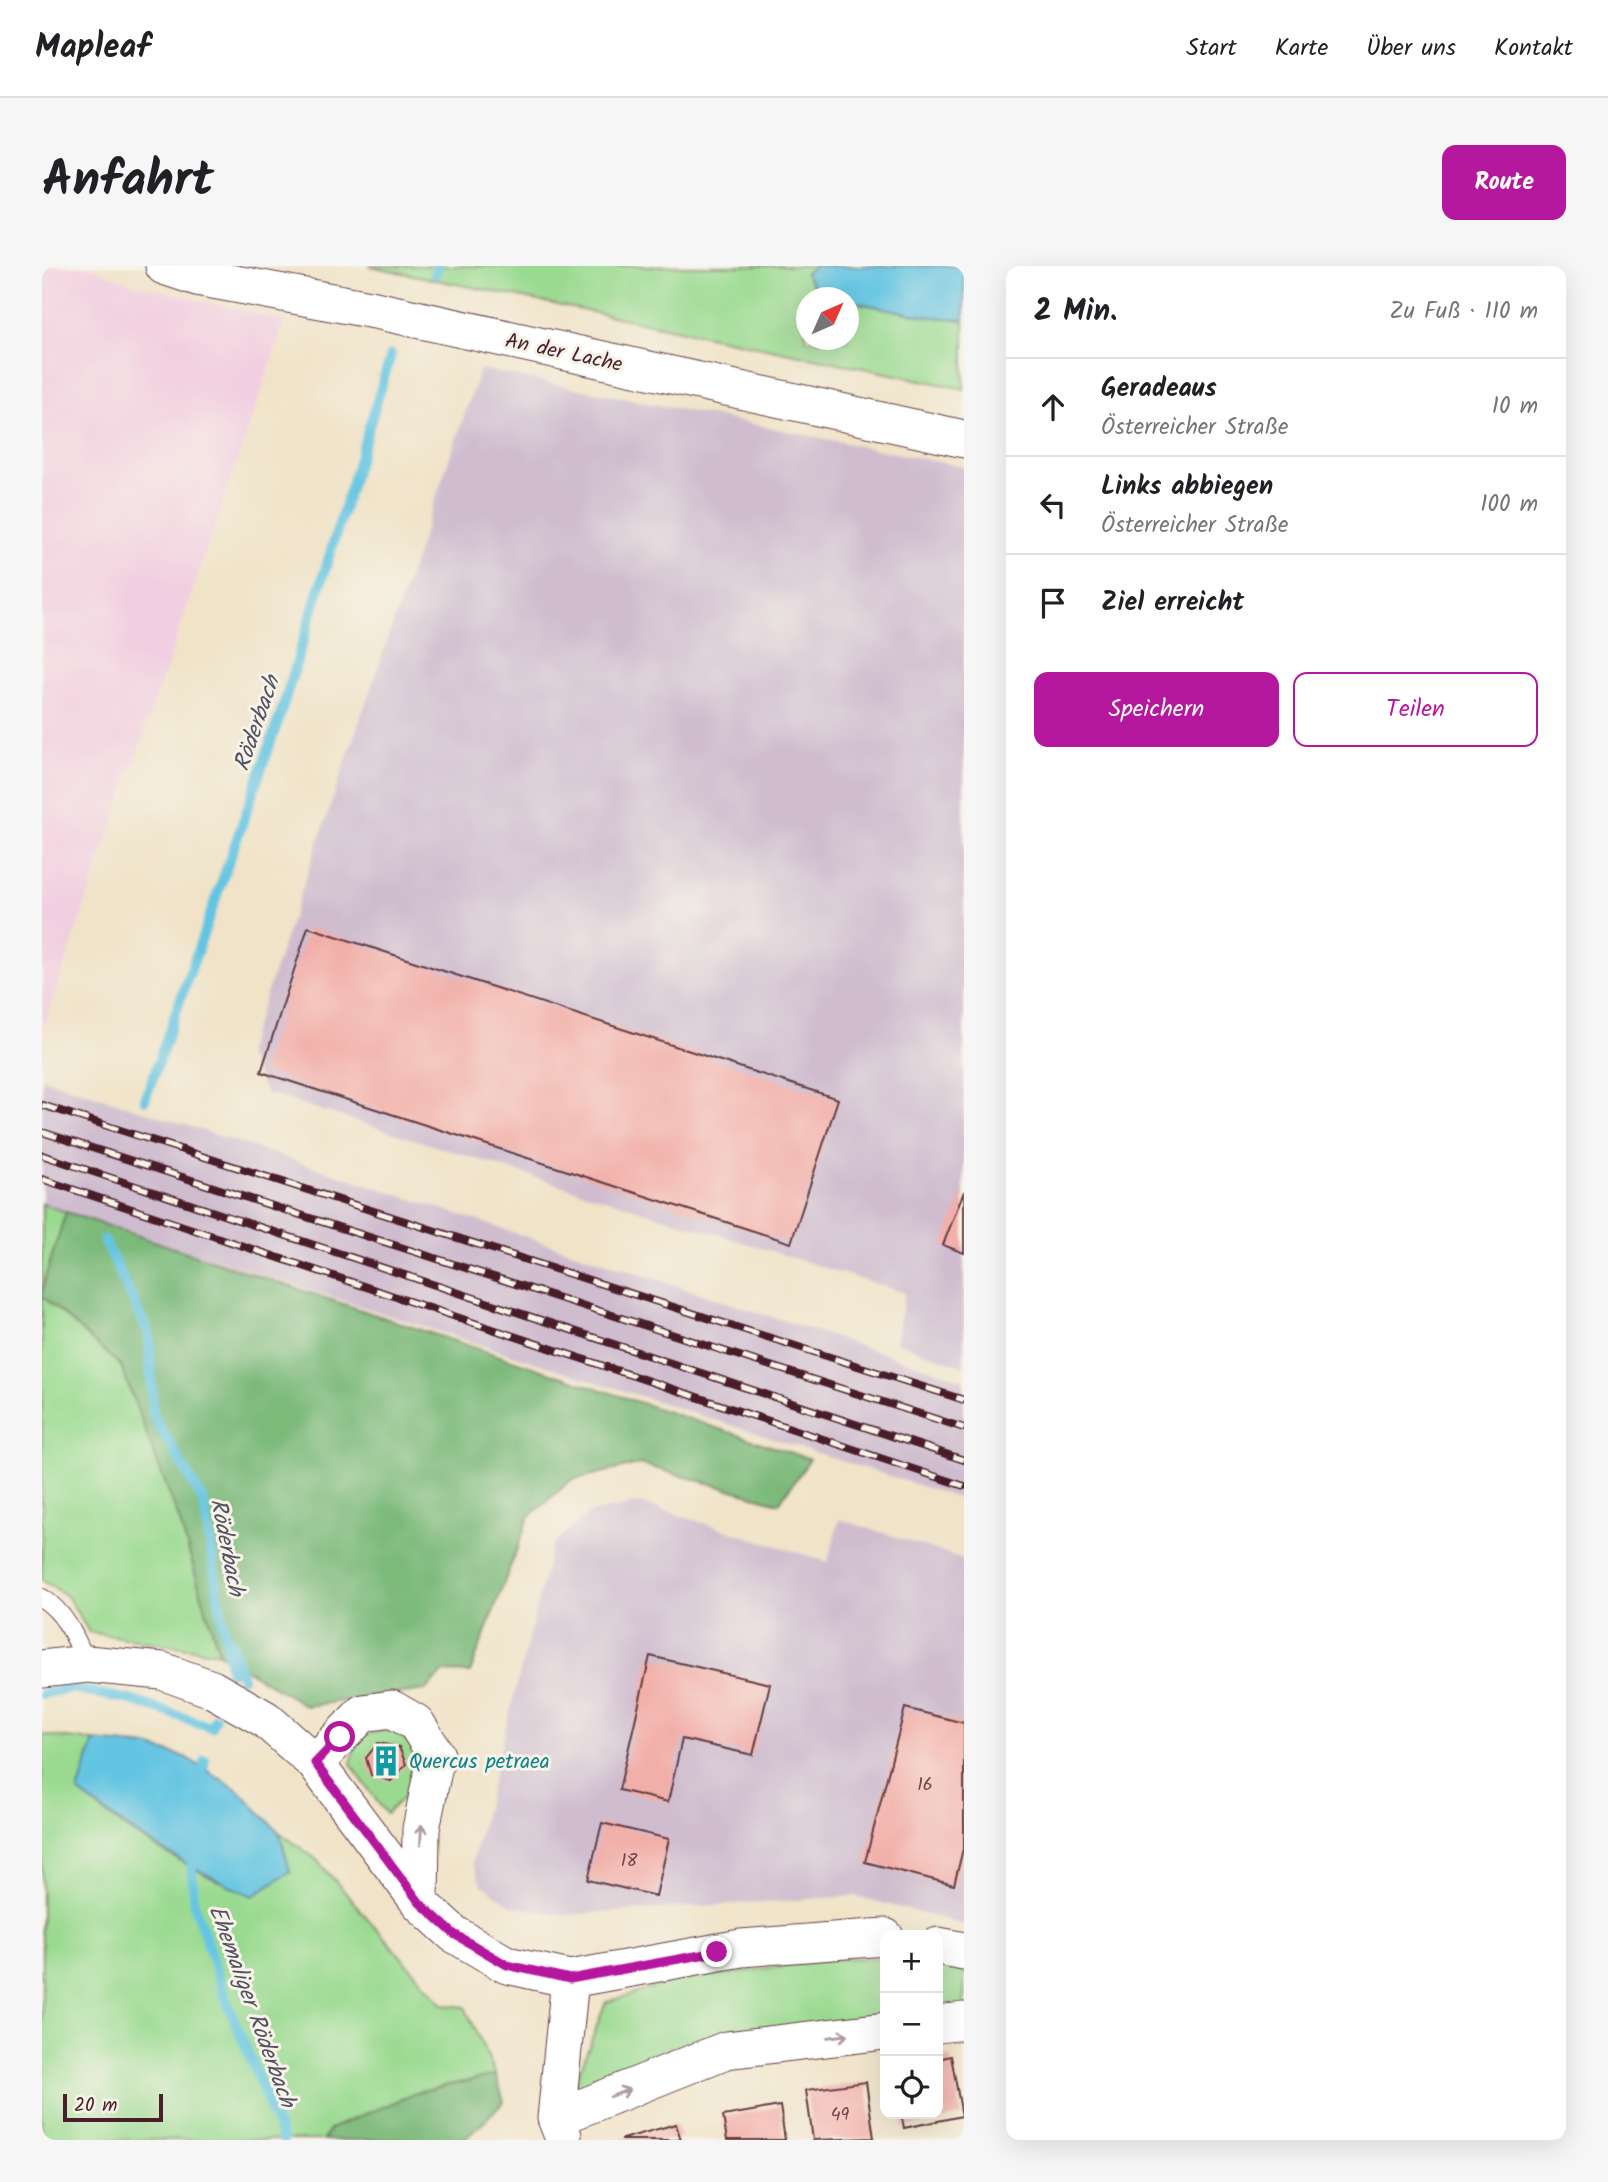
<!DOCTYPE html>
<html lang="de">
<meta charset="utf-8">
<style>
:root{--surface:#fff;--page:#f6f6f6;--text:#202124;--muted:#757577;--line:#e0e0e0;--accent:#b5179e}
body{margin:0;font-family:Kalam,sans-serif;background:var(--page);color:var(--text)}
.controls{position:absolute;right:21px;bottom:21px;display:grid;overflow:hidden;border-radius:14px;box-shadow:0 7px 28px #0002}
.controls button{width:63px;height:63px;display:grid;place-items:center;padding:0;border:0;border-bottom:2px solid var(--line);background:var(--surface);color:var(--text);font:35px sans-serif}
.compass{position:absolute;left:754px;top:21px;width:63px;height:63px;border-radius:50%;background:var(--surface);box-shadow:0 7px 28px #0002;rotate:45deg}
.scale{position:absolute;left:21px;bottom:18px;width:100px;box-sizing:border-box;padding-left:7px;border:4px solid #4a1f2b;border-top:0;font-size:19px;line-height:24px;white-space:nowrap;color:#4a1f2b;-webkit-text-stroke:5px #f7f3e8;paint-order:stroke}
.stop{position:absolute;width:21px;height:21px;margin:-16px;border:5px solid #b5179e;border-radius:50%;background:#fff}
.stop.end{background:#b5179e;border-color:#fff;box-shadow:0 2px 7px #0008}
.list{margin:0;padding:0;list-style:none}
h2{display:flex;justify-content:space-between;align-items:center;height:91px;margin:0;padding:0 28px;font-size:30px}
h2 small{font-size:23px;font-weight:400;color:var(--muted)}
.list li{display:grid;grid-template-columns:46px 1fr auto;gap:21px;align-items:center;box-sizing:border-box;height:98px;padding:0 28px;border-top:2px solid var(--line)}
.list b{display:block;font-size:26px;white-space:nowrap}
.list p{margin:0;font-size:23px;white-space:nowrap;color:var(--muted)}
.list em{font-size:23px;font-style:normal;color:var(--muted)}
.actions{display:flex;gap:14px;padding:21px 28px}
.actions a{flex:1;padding:16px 0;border:2px solid var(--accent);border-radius:14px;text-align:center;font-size:24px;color:var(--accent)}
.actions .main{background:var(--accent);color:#fff}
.icon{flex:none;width:38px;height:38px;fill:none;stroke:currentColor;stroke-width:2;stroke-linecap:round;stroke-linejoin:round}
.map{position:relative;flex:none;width:922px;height:1874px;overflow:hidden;border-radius:14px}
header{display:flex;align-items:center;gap:42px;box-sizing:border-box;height:98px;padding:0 35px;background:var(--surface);border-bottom:2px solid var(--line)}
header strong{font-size:33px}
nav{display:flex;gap:38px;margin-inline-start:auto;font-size:24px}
.intro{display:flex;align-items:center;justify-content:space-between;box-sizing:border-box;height:168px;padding:0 42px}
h1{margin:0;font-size:49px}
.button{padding:18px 32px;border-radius:14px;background:var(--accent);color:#fff;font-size:24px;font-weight:700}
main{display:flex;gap:42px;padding:0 42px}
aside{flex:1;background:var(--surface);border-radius:14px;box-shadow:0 7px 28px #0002}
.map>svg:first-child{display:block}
</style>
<header>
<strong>Mapleaf</strong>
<nav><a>Start</a><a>Karte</a><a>Über uns</a><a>Kontakt</a></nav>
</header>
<div class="intro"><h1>Anfahrt</h1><a class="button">Route</a></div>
<main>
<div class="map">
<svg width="922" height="1874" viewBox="0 0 922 1874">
<rect width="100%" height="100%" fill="#f7f3e8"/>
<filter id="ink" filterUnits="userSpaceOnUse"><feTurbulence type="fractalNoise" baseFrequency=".0143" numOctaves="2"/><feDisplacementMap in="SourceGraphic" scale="14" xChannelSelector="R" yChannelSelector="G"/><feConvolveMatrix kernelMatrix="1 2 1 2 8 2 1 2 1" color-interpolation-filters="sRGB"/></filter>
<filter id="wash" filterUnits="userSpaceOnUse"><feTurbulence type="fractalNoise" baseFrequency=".00686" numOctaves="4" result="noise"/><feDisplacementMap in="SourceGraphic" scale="28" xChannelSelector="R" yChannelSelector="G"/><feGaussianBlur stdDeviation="1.57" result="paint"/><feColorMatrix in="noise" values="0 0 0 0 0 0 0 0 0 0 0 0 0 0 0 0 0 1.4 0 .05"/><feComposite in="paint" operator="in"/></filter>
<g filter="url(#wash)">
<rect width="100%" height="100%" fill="#f0e3c8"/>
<path fill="#f2cfe0" d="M 0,0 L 45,0 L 91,18 L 243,55 L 0,765 Z"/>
<path fill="#cfbdcf" d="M 438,103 L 922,201 L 922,1101 L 854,1076 L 863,1027 L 224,827 L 204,787 Z
M 0,812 L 922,1114 L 922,1234 L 0,938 Z
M 598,1237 L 786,1296 L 797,1253 L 922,1293 L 922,1659 L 814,1630 L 524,1649 L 470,1640 L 439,1618 L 430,1596 L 510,1279 L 547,1247 Z"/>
<path fill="#9ada90" stroke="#727c5e" stroke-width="2" d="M 327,0 L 774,0 L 763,7 L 775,27 L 792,31 L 764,32 L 764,74 L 806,74 L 807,35 L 882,50 L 922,54 L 922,123 Z
M 0,938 L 24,946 L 4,1009 L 1,1030 L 79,1100 L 138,1256 L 177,1387 L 47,1366 L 25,1330 L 0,1314 Z
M 353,1464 L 369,1479 L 375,1497 L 368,1525 L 344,1548 L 309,1498 C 315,1468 325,1466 353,1464 Z
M 0,1469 L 52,1475 L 36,1526 L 79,1559 L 118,1584 L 175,1615 L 248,1606 L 237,1566 L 274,1593 L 401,1739 L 423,1741 L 454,1809 L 379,1825 L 288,1863 L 281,1874 L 0,1874 Z
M 799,1692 L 843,1693 L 843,1753 L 529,1828 L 564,1736 L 634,1715 Z
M 896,1695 L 922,1700 L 922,1743 L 896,1746 Z"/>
<path fill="#7bba7a" stroke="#626c52" stroke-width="2" d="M 24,946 L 768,1193 L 737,1237 L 598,1198 L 529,1214 L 487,1251 L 428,1407 L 401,1406 L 384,1424 L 264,1440 L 177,1387 L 138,1256 L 79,1100 L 0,1030 L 4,1009 Z
M 454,1809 L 462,1836 L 422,1874 L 281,1874 L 288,1863 L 379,1825 Z"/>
<path fill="#64c5e2" stroke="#577286" stroke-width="2" d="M 774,0 L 922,0 L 922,54 L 882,50 L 807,35 L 806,32 L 792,31 L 776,27 L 763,7 Z
M 52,1475 L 105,1480 L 143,1491 L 195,1523 L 237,1566 L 248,1605 L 211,1630 C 147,1603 91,1568 36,1526 Z"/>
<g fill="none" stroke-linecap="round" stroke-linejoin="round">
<path stroke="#64c5e2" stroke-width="10" d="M 393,8 L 396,0
M 103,834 L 239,447 L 349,89
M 62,974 L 107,1068 L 111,1149 L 161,1235 L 189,1406
M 189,1375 L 200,1412
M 0,1428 L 28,1422 L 89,1434 L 169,1461 L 173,1452
M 159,1513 L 163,1494
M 149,1590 L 152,1637 L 182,1728 L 241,1874"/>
</g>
<g id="blocks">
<path fill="#f2afa9" d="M 266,661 L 796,833 L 749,977 L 219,806 Z
M 922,925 L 922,987 L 901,979 Z
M 608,1390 L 728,1418 L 711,1489 L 640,1473 L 626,1536 L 577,1524 Z
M 863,1442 L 922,1457 L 922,1579 L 912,1619 L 823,1596 Z
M 336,1477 L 357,1481 L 364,1498 L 349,1515 L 329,1509 L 324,1492 Z
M 560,1557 L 627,1573 L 614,1630 L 546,1614 Z
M 909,1790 L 920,1850 L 862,1862 L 859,1848 L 896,1848 L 896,1793 Z
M 824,1816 L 832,1872 L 771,1874 L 764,1824 Z
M 738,1840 L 743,1874 L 685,1874 L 681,1850 Z
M 634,1858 L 639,1874 L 580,1874 L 580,1873 Z"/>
</g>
</g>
<g filter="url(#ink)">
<use href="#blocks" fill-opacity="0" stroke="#633c43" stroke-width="2"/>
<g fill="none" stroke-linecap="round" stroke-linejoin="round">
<g stroke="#633c43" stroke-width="20">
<path id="lane" d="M 0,1332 C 24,1347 34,1373 45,1398"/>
</g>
<g stroke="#633c43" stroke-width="39">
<path id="street" d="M 122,0 L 155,11 L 333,44 L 922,173
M 0,1403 L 45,1398 L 120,1405 L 170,1423 L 223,1453 L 273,1497 L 378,1637 L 412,1668 L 465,1699 L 528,1713 L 699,1682 L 843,1671
M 273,1497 L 321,1447 L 350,1443 L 374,1457 L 394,1489 L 379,1563 L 378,1637
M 896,1680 L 922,1685
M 896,1758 L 922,1755
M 514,1852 L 684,1784 L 843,1765
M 521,1870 L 514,1852 L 528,1713"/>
</g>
<use href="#lane" stroke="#fff" stroke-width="18"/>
<use href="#street" stroke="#fff" stroke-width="37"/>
<g stroke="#4a1f2b" stroke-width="8">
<path id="rail" d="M 0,839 L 922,1134
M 0,866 L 922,1162
M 0,889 L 922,1194
M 0,913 L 922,1220"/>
</g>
<use href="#rail" stroke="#f7f3e8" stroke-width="5" stroke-dasharray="16" stroke-linecap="butt"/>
</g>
<defs><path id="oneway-shaft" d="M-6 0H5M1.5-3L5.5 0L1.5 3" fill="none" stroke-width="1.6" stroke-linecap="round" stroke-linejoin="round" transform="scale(1.75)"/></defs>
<g stroke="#ae9aa0">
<use href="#oneway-shaft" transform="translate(379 1569) rotate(-87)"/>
<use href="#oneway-shaft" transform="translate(796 1770) rotate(-7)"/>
<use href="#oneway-shaft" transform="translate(578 1827) rotate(-21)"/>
</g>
</g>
<g fill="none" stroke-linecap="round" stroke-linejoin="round" filter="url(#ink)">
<path stroke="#b5179e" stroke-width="9" d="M 298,1471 L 273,1497 L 378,1637 L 412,1668 L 465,1699 L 528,1713 L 675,1686"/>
</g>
<defs>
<g id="building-bare" transform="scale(2.415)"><path d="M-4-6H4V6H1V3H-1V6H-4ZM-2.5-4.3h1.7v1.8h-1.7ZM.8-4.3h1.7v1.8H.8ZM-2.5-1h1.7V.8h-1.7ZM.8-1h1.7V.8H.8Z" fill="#0f9aa8" stroke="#f7f3e8" stroke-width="2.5" paint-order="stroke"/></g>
</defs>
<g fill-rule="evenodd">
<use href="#building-bare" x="344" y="1495"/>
</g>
<g text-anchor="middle" stroke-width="6" stroke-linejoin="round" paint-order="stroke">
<g font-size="18" fill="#74434a">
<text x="883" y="1524">16</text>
<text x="587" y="1600">18</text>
<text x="798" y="1854">49</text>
</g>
<g font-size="21" fill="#4a1f2b" stroke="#f7f3e8">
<text transform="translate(522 86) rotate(12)" y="7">An der Lache</text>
</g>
<g font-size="21" fill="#0d838f" stroke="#f7f3e8" text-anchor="start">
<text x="367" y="1502">Quercus petraea</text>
</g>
<g font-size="23" font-style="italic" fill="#525162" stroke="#f7f3e8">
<text transform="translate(214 457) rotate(-71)" y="8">Röderbach</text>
<text transform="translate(186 1281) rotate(79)" y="8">Röderbach</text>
<text transform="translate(211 1740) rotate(70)" y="8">Ehemaliger Röderbach</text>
</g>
</g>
</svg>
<div class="controls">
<button>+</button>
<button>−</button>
<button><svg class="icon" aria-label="locate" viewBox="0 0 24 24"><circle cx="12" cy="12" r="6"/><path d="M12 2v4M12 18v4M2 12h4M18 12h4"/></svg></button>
</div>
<svg class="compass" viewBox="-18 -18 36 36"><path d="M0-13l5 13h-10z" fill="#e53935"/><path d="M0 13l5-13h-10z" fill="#757577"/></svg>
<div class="scale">20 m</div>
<div class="stop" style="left:298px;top:1471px"></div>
<div class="stop end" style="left:675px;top:1686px"></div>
</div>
<aside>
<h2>2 Min.<small>Zu Fuß · 110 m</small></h2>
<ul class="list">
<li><svg class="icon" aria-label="ahead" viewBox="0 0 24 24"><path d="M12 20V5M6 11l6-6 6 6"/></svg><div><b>Geradeaus</b><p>Österreicher Straße</p></div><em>10 m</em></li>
<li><svg class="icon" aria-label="left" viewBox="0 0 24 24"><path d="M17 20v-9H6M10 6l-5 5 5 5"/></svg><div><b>Links abbiegen</b><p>Österreicher Straße</p></div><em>100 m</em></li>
<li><svg class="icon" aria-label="arrive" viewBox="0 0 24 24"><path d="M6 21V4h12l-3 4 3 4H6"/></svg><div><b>Ziel erreicht</b></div></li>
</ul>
<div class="actions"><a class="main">Speichern</a><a>Teilen</a></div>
</aside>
</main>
